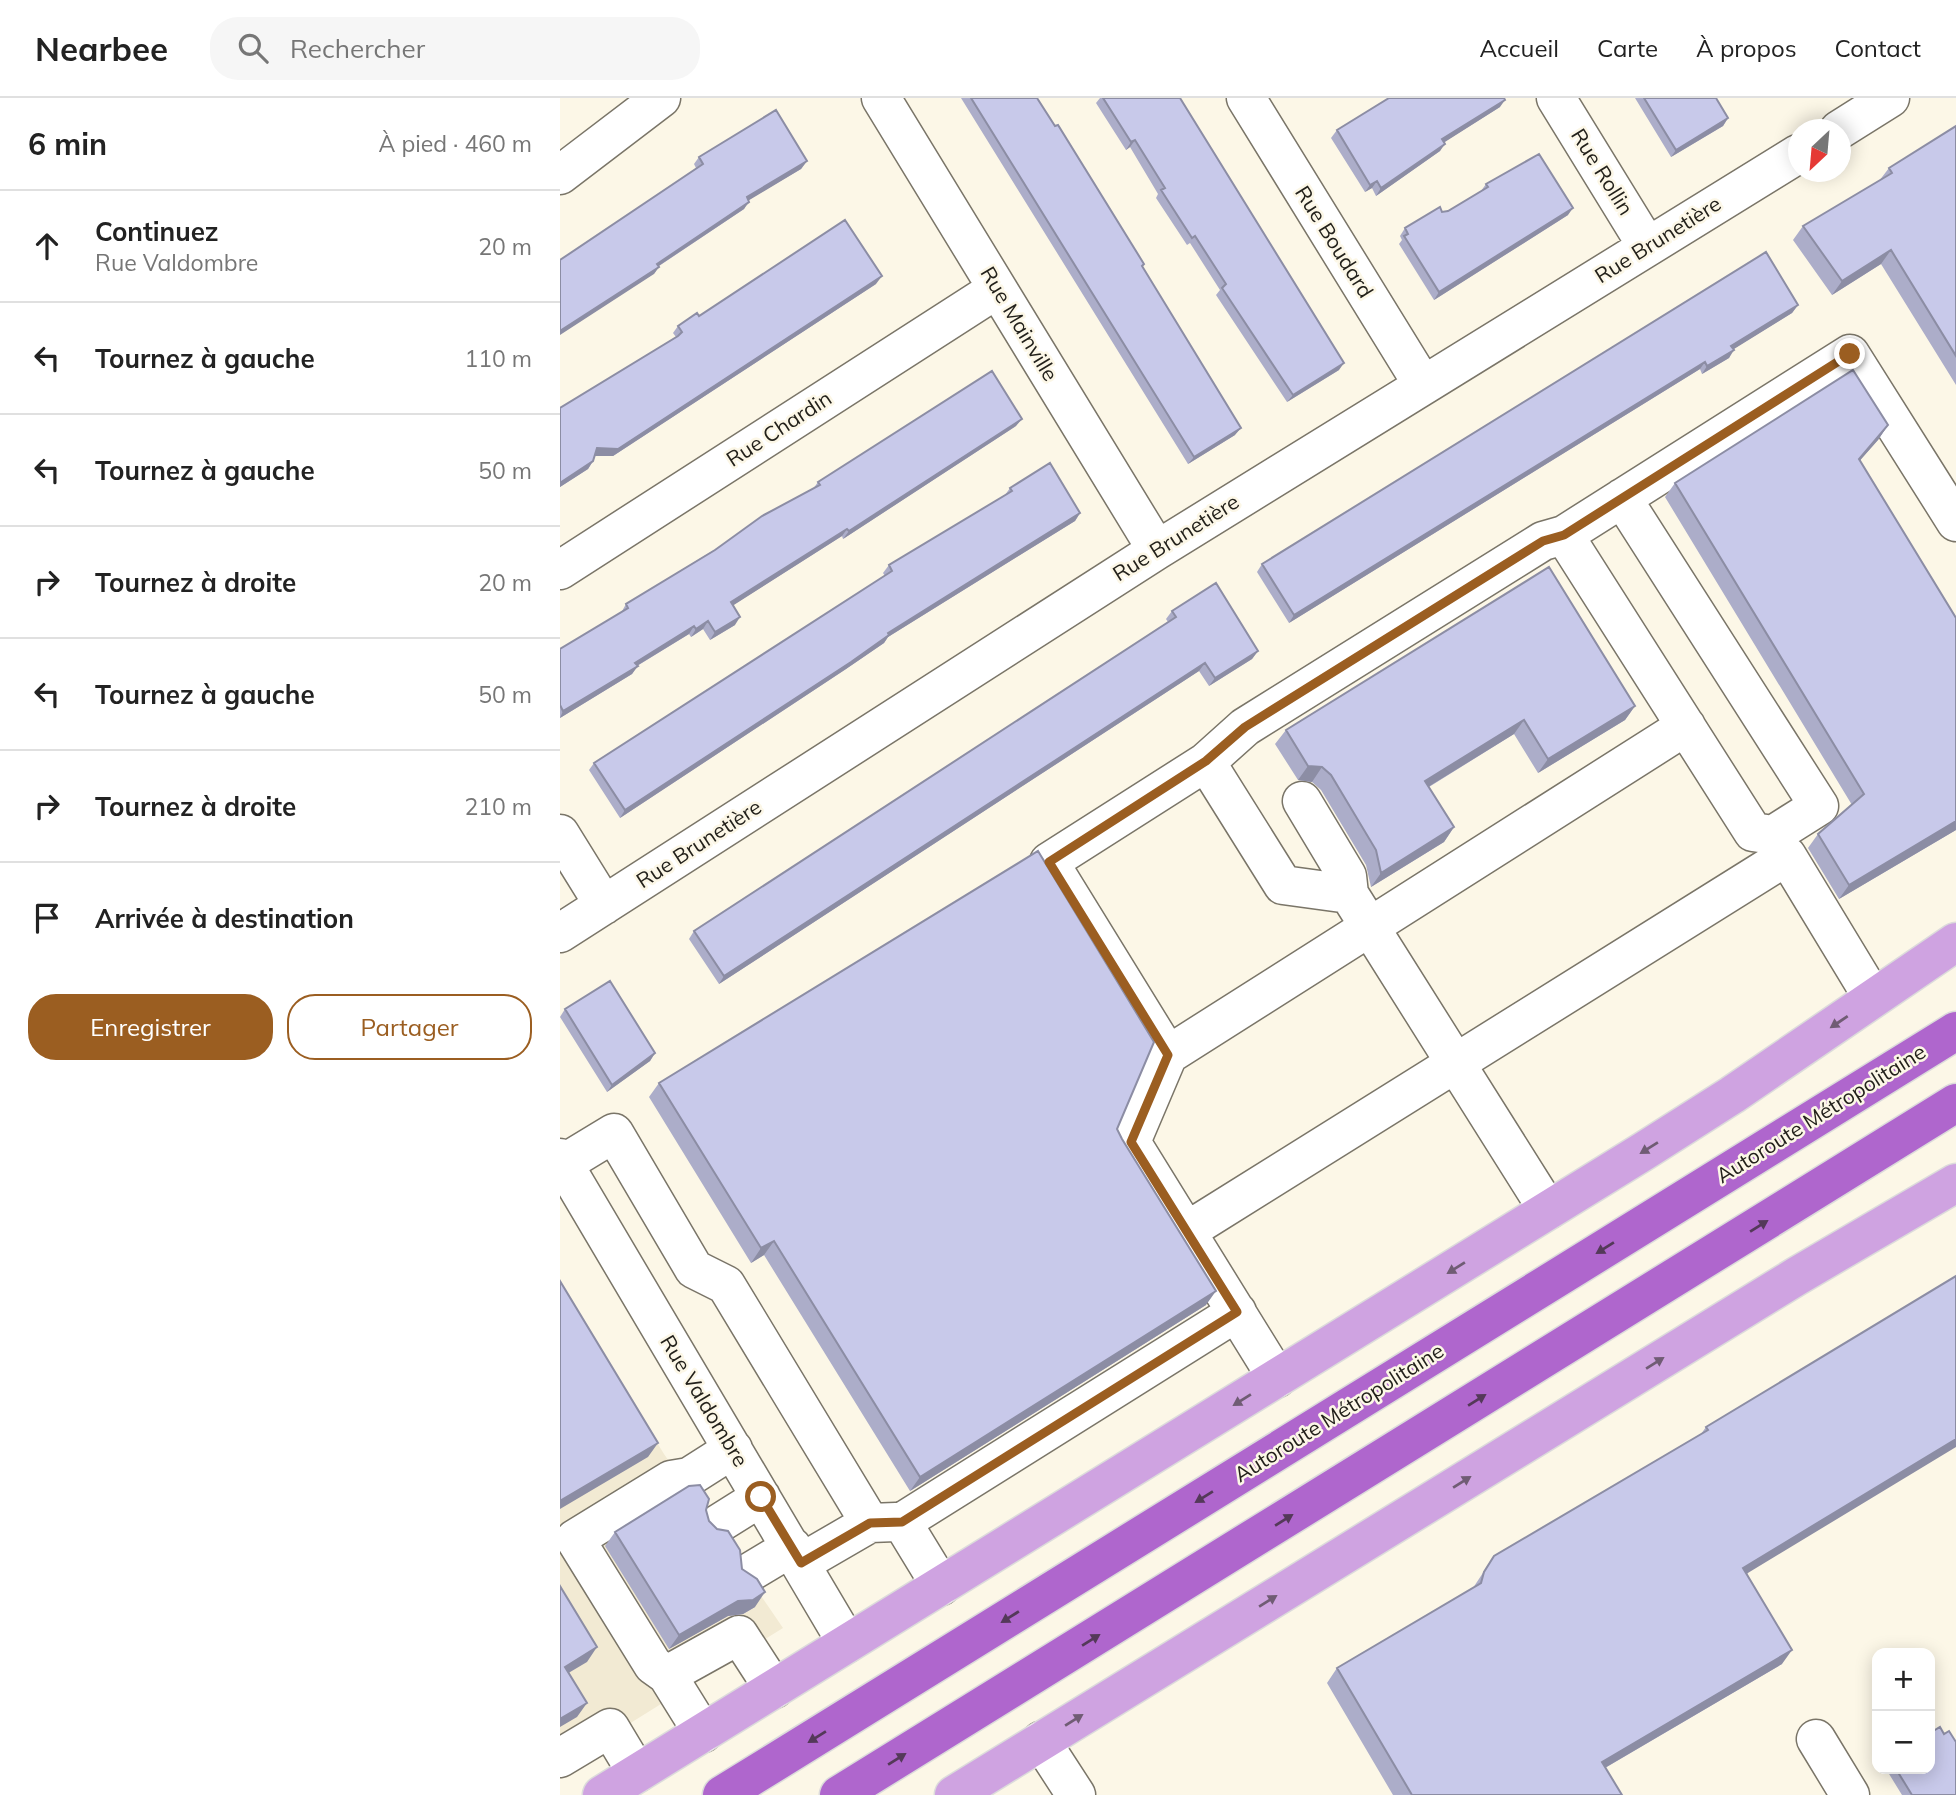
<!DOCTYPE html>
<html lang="fr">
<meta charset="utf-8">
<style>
:root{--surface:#fff;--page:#f6f6f6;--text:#222;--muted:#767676;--line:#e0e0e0;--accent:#9b5e21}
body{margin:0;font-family:Mulish,sans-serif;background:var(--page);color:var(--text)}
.controls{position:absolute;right:21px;bottom:21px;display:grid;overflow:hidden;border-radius:14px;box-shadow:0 4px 18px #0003}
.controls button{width:63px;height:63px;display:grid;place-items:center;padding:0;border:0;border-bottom:2px solid var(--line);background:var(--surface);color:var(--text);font:35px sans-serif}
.compass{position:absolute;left:1228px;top:21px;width:63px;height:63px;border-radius:50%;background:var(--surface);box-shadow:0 4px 18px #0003;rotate:206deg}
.stop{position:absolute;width:21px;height:21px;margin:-16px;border:5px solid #9b5e21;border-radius:50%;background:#fff}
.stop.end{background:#9b5e21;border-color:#fff;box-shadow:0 2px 7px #0008}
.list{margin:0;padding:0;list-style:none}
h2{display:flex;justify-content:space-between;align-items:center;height:91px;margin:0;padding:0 28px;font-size:30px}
h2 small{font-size:23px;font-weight:400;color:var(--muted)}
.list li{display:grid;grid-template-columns:46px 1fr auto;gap:21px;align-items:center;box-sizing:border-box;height:112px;padding:0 28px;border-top:2px solid var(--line)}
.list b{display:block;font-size:26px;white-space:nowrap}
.list p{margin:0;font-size:23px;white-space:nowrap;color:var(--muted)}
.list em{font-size:23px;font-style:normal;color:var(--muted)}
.actions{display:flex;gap:14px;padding:21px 28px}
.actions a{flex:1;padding:16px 0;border:2px solid var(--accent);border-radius:28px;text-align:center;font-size:24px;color:var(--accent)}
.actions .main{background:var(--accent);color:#fff}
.icon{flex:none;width:38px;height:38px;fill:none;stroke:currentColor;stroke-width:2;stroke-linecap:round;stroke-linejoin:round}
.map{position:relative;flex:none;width:1396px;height:1697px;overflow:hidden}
header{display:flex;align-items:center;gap:42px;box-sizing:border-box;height:98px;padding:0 35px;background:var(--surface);border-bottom:2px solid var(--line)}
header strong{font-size:33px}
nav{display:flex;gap:38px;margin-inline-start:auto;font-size:24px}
.search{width:490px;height:63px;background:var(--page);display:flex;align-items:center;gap:18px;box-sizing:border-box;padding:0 24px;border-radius:28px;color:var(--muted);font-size:26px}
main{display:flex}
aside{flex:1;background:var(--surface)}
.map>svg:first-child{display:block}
</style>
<header>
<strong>Nearbee</strong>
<div class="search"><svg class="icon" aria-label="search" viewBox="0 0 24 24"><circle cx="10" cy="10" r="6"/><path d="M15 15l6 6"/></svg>Rechercher</div>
<nav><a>Accueil</a><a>Carte</a><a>À propos</a><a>Contact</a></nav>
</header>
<main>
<aside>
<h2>6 min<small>À pied · 460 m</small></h2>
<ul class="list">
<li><svg class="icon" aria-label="ahead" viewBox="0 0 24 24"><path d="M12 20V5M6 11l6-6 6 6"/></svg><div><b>Continuez</b><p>Rue Valdombre</p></div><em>20 m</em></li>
<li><svg class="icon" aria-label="left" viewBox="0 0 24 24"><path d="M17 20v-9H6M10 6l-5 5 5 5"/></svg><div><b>Tournez à gauche</b></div><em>110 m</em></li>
<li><svg class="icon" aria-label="left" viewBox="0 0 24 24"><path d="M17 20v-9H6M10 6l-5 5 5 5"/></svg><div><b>Tournez à gauche</b></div><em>50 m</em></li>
<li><svg class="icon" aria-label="right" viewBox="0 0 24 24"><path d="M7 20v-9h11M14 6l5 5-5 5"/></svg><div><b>Tournez à droite</b></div><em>20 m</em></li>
<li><svg class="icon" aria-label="left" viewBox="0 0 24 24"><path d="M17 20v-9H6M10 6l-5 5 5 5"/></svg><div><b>Tournez à gauche</b></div><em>50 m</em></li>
<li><svg class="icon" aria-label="right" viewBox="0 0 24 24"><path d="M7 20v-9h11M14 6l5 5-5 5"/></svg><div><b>Tournez à droite</b></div><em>210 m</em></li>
<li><svg class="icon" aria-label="arrive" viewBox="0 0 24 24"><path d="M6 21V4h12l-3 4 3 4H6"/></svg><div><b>Arrivée à destination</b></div></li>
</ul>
<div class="actions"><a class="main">Enregistrer</a><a>Partager</a></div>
</aside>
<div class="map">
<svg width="1396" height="1697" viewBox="0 0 1396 1697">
<rect width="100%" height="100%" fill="#fcf7e7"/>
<path fill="#f2ead3" d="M 0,1187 L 104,1356 L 223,1530 L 0,1669 Z"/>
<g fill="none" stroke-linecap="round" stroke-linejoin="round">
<g stroke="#7a7568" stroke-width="41">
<path id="minor" d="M 321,0 L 597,452
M 686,0 L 863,287
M 996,0 L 1087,148
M 1279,32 L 1330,0
M 0,77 L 101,0
M 1004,437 L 1193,734 L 1213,737 L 1259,708 L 1062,400
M 0,472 L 437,191
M 646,664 L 723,787 L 789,796 L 988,1112
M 742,703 L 787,778 L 789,796
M 0,736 L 44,807
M 0,835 L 597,452 L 1238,56
M 608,957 L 489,764 L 646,664 L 685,629 L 983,443 L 1004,437 L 1290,256 L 1396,424
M 0,1060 L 287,1545
M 3,1066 L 54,1035 L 134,1171 L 166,1187 L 310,1425
M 627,1133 L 1227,758 L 1313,900
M 717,1280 L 571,1044 L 608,957 L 1126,628
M 158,1426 L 201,1399
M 241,1465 L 310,1425 L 336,1424
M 190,1474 L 232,1449
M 381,1488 L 342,1424 L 677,1214
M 107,1577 L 93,1567 L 15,1441 L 111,1382 L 129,1379 L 173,1351
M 143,1635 L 107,1577 L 179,1537 L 214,1591
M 1256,1641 L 1290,1697
M 481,1643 L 516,1697
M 0,1660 L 50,1630 L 77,1675"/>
</g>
<g stroke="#dcdbdb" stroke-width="41">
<path id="major" d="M 42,1697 L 1084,1053 L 1172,997 L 1396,844
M 394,1697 L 1237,1178 L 1396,1085"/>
</g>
<g stroke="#dcdbdb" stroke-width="41">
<path id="highway" d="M 162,1697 L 1396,933
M 279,1697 L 1396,1005"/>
</g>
<use href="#minor" stroke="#fff" stroke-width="38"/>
<use href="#major" stroke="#cfa3e1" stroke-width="38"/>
<use href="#highway" stroke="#af66cd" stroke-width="38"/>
</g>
<path fill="#acadc9" d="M 401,0 L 477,0 L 582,169 L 675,337 L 628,366 Z
M 540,0 L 620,0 L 779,272 L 727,304 L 656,197 L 660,192 L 630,145 L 627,147 L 596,100 L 598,96 L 570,49 L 566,52 L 543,16 L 536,5 Z
M 1075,0 L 1156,0 L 1168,20 L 1163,28 L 1111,59 Z
M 940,9 L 884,44 L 880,53 L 816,98 L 812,90 L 805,94 L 771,40 L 777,32 Z
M 1396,28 L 1396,287 L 1321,166 L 1272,197 L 1233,142 L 1243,128 L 1319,83 L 1329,70 Z
M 139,59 L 247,63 L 241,71 L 188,102 L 184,111 L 99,168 L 94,176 L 136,70 L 134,66 Z
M 926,86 L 1008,117 L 874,202 L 839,146 L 842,142 L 840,138 L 845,130 L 882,114 L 888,113 L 921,93 Z
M 316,186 L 53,358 L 35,358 L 33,363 L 28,371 L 0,389 L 0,310 L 116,239 L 113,235 L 118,228 L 139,218 Z
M 1238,207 L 1232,215 L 1173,251 L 1169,260 L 1142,276 L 1140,271 L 729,525 L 697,474 L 702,466 Z
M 1328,327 L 1318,342 L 1300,362 L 1396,520 L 1396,732 L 1279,801 L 1248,750 L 1258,736 L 1292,707 L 1105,399 L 1115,385 Z
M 456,328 L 283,441 L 282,438 L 173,507 L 175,527 L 150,542 L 143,531 L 131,539 L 129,536 L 77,568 L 72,576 L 0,620 L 0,551 L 61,515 L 66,506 L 253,391 L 258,384 Z
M 450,390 L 520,415 L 515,423 L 328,539 L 324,545 L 286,571 L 60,720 L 29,672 L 34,665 L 325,478 L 323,475 L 329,467 L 445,397 Z
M 612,513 L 698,553 L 692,561 L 649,588 L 639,573 L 159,886 L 129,841 L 134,833 L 608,524 L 606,521 Z
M 1075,608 L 1065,622 L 978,675 L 954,636 L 869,689 L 894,729 L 884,744 L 811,789 L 806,767 L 761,692 L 752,684 L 738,682 L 715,646 L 726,632 Z
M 5,911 L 95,955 L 90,963 L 47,994 L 0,919 Z
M 99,985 L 557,1031 L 646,1207 L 350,1393 L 204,1157 L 191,1165 L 89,999 Z
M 1396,1178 L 1187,1476 L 1222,1566 L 1045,1670 L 1062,1697 L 833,1697 L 767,1585 L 777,1570 L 913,1490 L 934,1458 L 1141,1336 L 1146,1329 Z
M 146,1412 L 149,1423 L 182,1471 L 195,1509 L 183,1516 L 168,1518 L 109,1551 L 45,1448 L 55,1434 Z
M 1384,1636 L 1396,1697 L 1342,1697 L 1326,1671 L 1370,1671 Z"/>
<path fill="#8c8da4" d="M 945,2 L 940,9 L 877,49 L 882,41 Z
M 1168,20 L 1163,28 L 1111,59 L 1116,52 Z
M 575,42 L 570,49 L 566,52 L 571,44 Z
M 885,46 L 880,53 L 816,98 L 821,90 Z
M 247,63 L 241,71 L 181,107 L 187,99 Z
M 817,83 L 812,90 L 805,94 L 810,87 Z
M 189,104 L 184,111 L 91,173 L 97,166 Z
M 1013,110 L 1008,117 L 874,202 L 879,194 Z
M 1331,152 L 1321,166 L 1272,197 L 1282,183 Z
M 99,169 L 94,176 L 0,237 L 0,233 Z
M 322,178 L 316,186 L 53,358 L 32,358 L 37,350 Z
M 1238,207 L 1232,215 L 1166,256 L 1171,248 Z
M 1174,252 L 1169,260 L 1142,276 L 1147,268 Z
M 1145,264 L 1140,271 L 729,525 L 734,517 Z
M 784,265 L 779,272 L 727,304 L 733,297 Z
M 462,321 L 456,328 L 283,441 L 289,433 Z
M 1328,327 L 1318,342 L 1289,375 L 1299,361 Z
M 681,330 L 675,337 L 628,366 L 634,359 Z
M 33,363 L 28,371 L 0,389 L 0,385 Z
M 520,415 L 515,423 L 328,539 L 324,545 L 286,571 L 60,720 L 65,712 L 328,535 Z
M 287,431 L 282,438 L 166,512 L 171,504 Z
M 180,519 L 175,527 L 150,542 L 155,534 Z
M 148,523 L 143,531 L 131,539 L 136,531 Z
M 134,528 L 129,536 L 70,572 L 75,565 Z
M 698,553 L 692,561 L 649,588 L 655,580 Z
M 645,565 L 639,573 L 159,886 L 164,878 Z
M 78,568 L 72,576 L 0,620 L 3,613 Z
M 1075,608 L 1065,622 L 978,675 L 988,661 Z
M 964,622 L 954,636 L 855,697 L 865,683 Z
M 748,668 L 762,669 L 752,684 L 738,682 Z
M 1396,723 L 1396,732 L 1279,801 L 1289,787 Z
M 894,729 L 884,744 L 811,789 L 821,775 Z
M 95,955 L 90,963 L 47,994 L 52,987 Z
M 214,1143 L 204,1157 L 191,1165 L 201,1150 Z
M 656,1193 L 646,1207 L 350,1393 L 360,1379 Z
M 1396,1341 L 1396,1349 L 1173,1484 L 1183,1470 Z
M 98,1345 L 88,1359 L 0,1411 L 0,1403 Z
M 205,1494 L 195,1509 L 183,1516 L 168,1518 L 109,1551 L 119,1537 L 178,1503 Z
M 37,1549 L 27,1564 L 0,1580 L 5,1569 Z
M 1232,1552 L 1222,1566 L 1031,1678 L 1042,1664 Z
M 27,1605 L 17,1619 L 0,1629 L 0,1621 Z"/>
<path fill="#c8c9ea" stroke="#8c8da4" stroke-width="2" d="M 411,0 L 477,0 L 495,28 L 498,27 L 584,166 L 582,168 L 681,330 L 634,359 Z
M 543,0 L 620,0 L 784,265 L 733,297 L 662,190 L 666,186 L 635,138 L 632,140 L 601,92 L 605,90 L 575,42 L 571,44 Z
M 829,0 L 944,0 L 945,2 L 882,41 L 885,46 L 821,90 L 817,83 L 810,87 L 777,32 Z
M 1084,0 L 1156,0 L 1168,20 L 1116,52 Z
M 216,12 L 247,63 L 187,99 L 189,104 L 97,166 L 99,169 L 0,233 L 0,162 L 143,66 L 139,59 Z
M 1396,28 L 1396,258 L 1331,152 L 1282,183 L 1243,128 L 1332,75 L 1329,70 Z
M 979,56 L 1013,110 L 879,194 L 844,138 L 848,136 L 845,130 L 880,109 L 882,114 L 888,113 L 928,89 L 926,86 Z
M 285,122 L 322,178 L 58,351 L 37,350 L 33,363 L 0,385 L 0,310 L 118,238 L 122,234 L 118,228 L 137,215 L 139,218 Z
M 1206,154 L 1238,207 L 1171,248 L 1174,252 L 1147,268 L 1145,264 L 734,517 L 702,466 Z
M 1293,272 L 1328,327 L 1299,361 L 1396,520 L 1396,723 L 1289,787 L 1258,736 L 1304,696 L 1115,385 Z
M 432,273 L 462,321 L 289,433 L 287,431 L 171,504 L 180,519 L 155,534 L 148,523 L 136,531 L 134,528 L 75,565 L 78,568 L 3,613 L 0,607 L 0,551 L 68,510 L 66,506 L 155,452 L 202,418 L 260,387 L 258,384 Z
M 490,365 L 520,415 L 328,535 L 329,537 L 291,564 L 65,712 L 34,665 L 332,473 L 329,467 L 452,393 L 450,390 Z
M 989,469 L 1075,608 L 988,661 L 964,622 L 865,683 L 894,729 L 821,775 L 816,752 L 771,677 L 762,669 L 748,668 L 726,632 Z
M 656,485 L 698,553 L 655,580 L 645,565 L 164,878 L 134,833 L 616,519 L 612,513 Z
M 478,753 L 594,944 L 557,1031 L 562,1041 L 656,1193 L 360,1379 L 214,1143 L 201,1150 L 99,985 Z
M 50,883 L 95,955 L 52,987 L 5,911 Z
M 1396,1178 L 1396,1341 L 1183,1470 L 1232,1552 L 1042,1664 L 1062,1697 L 852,1697 L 777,1570 L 921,1485 L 924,1474 L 934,1458 L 1148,1332 L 1146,1329 Z
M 0,1183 L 98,1345 L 0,1403 Z
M 140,1387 L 149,1401 L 146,1412 L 149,1423 L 157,1431 L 168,1433 L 180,1452 L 182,1471 L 197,1481 L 205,1494 L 193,1502 L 178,1503 L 119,1537 L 55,1434 L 129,1388 Z
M 0,1488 L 37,1549 L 5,1569 L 27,1605 L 0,1621 Z
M 1380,1629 L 1384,1636 L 1389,1633 L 1396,1644 L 1396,1697 L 1352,1697 L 1336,1671 L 1370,1671 L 1370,1635 Z"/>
<defs><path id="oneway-solid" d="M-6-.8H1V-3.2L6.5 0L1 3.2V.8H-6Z" transform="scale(1.75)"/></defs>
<g fill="#705c74">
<use href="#oneway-solid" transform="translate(1279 924) rotate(146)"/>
<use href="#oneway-solid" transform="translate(1089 1050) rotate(148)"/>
<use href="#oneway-solid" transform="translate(896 1170) rotate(148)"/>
<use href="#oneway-solid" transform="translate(1095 1265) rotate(-32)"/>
<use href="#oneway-solid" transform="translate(682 1302) rotate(148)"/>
<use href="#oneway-solid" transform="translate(902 1384) rotate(-32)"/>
<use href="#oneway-solid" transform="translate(708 1503) rotate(-32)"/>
<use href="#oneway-solid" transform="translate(514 1622) rotate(-32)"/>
</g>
<g fill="#543959">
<use href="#oneway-solid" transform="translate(1199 1128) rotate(-32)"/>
<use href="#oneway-solid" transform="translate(1045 1150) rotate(148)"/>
<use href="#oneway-solid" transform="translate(917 1302) rotate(-32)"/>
<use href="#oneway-solid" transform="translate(644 1399) rotate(148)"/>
<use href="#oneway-solid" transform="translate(724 1422) rotate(-32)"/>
<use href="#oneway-solid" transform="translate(450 1519) rotate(148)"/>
<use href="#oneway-solid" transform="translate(531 1542) rotate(-32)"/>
<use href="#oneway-solid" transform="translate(257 1639) rotate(148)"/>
<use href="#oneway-solid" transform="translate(337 1661) rotate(-32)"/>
</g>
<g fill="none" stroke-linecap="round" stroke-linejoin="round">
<path stroke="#9b5e21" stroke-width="9" d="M 201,1399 L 241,1465 L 310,1425 L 342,1424 L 677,1214 L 571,1044 L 608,957 L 489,764 L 646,663 L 685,629 L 983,443 L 1004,437 L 1290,256"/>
</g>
<g text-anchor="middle" stroke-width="5" stroke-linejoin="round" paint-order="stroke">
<g font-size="21" fill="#23211b" stroke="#fcf7e7">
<text transform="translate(1042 74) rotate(58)" y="7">Rue Rollin</text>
<text transform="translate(1098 142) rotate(-32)" y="7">Rue Brunetière</text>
<text transform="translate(774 144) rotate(58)" y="7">Rue Boudard</text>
<text transform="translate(459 226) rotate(59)" y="7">Rue Mainville</text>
<text transform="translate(219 331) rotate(-33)" y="7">Rue Chardin</text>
<text transform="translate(616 440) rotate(-32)" y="7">Rue Brunetière</text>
<text transform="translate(139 746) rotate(-33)" y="7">Rue Brunetière</text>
<text transform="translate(1261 1016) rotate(-32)" y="7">Autoroute Métropolitaine</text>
<text transform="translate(144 1303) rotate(59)" y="7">Rue Valdombre</text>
<text transform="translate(779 1315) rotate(-32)" y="7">Autoroute Métropolitaine</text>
</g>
</g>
</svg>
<div class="controls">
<button>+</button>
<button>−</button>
</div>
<svg class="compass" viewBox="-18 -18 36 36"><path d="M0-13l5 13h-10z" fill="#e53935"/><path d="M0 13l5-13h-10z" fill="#767676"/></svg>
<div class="stop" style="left:201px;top:1399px"></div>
<div class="stop end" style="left:1290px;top:256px"></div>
</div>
</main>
